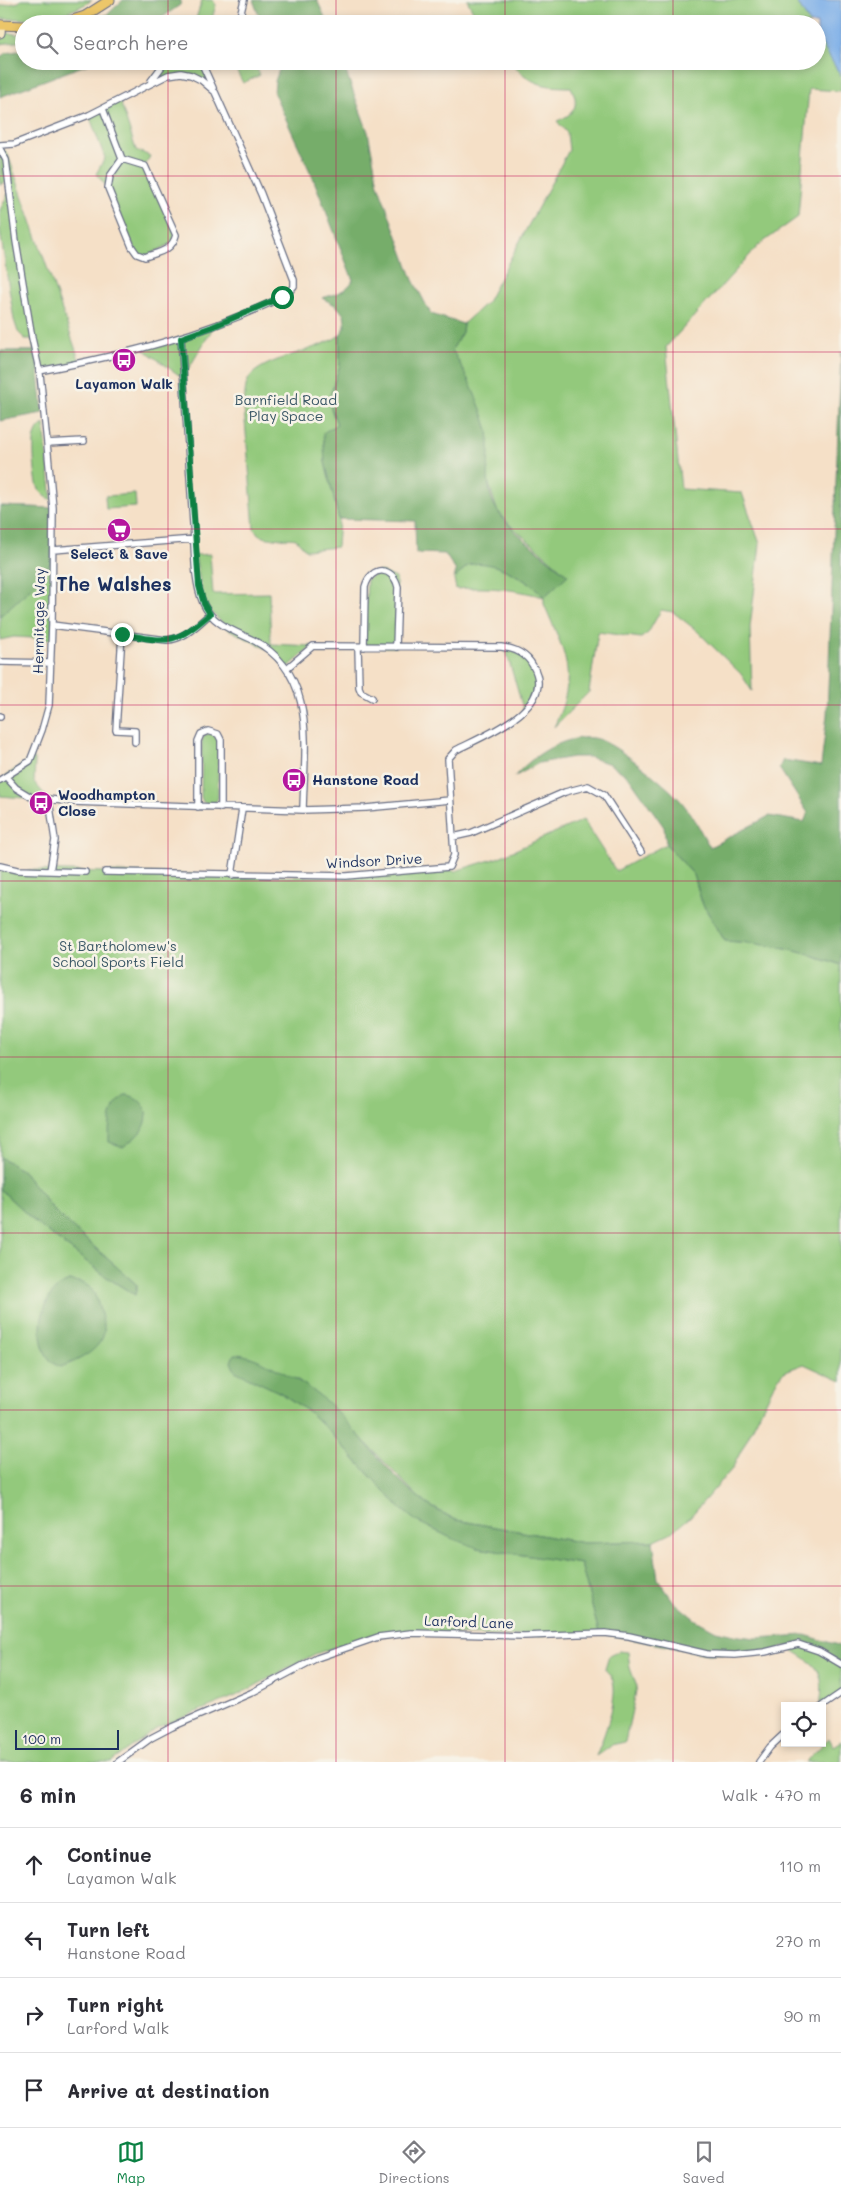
<!DOCTYPE html>
<meta charset="utf-8">
<style>
:root{--surface:#fff;--page:#f2f2f3;--text:#2b2b33;--muted:#7c7c81;--line:#e1e1e2;--accent:#0b8043}
body{margin:0;font-family:Mali,sans-serif;background:var(--page);color:var(--text)}
.controls{position:absolute;right:15px;bottom:15px;display:grid;overflow:hidden;border-radius:0px;box-shadow:0 2px 8px #0003}
.controls button{width:45px;height:45px;display:grid;place-items:center;padding:0;border:0;border-bottom:1px solid var(--line);background:var(--surface);color:var(--text);font:25px sans-serif}
.scale{position:absolute;left:15px;bottom:12px;width:104px;box-sizing:border-box;padding-left:5px;border:2px solid #1b2f5e;border-top:0;font-size:14px;line-height:18px;white-space:nowrap;color:#1b2f5e;-webkit-text-stroke:4px #f7f3e8;paint-order:stroke}
.stop{position:absolute;width:15px;height:15px;margin:-11px;border:4px solid #0b8043;border-radius:50%;background:#fff}
.stop.end{background:#0b8043;border-color:#fff;box-shadow:0 1px 5px #0008}
.list{margin:0;padding:0;list-style:none}
h2{display:flex;justify-content:space-between;align-items:center;height:65px;margin:0;padding:0 20px;font-size:21px}
h2 small{font-size:16px;font-weight:400;color:var(--muted)}
.list li{display:grid;grid-template-columns:32px 1fr auto;gap:15px;align-items:center;box-sizing:border-box;height:75px;padding:0 20px;border-top:1px solid var(--line)}
.list b{display:block;font-size:19px;white-space:nowrap}
.list p{margin:0;font-size:16px;white-space:nowrap;color:var(--muted)}
.list em{font-size:16px;font-style:normal;color:var(--muted)}
.icon{flex:none;width:28px;height:28px;fill:none;stroke:currentColor;stroke-width:2;stroke-linecap:round;stroke-linejoin:round}
.map{position:relative;flex:none;width:841px;height:1762px;overflow:hidden}
.search{position:absolute;background:var(--surface);box-shadow:0 2px 8px #0003;left:15px;right:15px;top:15px;height:55px;display:flex;align-items:center;gap:12px;box-sizing:border-box;padding:0 18px;border-radius:28px;color:var(--muted);font-size:19px}
.sheet{height:365px;background:var(--surface)}
nav{display:flex;justify-content:space-around;align-items:center;box-sizing:border-box;height:70px;border-top:1px solid var(--line);background:var(--surface);font-size:14px;color:var(--muted)}
nav a{display:grid;justify-items:center;gap:2px}
nav .on{color:var(--accent)}
.map>svg:first-child{display:block}
</style>
<div class="map">
<svg width="841" height="1762" viewBox="0 0 841 1762">
<rect width="100%" height="100%" fill="#f7f3e8"/>
<filter id="ink" filterUnits="userSpaceOnUse"><feTurbulence type="fractalNoise" baseFrequency=".02" numOctaves="2"/><feDisplacementMap in="SourceGraphic" scale="10" xChannelSelector="R" yChannelSelector="G"/><feConvolveMatrix kernelMatrix="1 2 1 2 8 2 1 2 1" color-interpolation-filters="sRGB"/></filter>
<filter id="wash" filterUnits="userSpaceOnUse"><feTurbulence type="fractalNoise" baseFrequency=".0096" numOctaves="4" result="noise"/><feDisplacementMap in="SourceGraphic" scale="20" xChannelSelector="R" yChannelSelector="G"/><feGaussianBlur stdDeviation="1.12" result="paint"/><feColorMatrix in="noise" values="0 0 0 0 0 0 0 0 0 0 0 0 0 0 0 0 0 1.4 0 .05"/><feComposite in="paint" operator="in"/></filter>
<g filter="url(#wash)">
<rect width="100%" height="100%" fill="#f5e0c7"/>
<path fill="#93c97b" stroke="#577c6c" d="M 21,0 L 92,0 C 64,19 32,19 0,19 L 0,6 L 19,2 Z
M 202,0 L 213,0 L 216,5 L 211,22 L 195,22 Z
M 467,0 L 796,0 L 810,24 L 480,24 Z
M 0,32 L 24,35 L 24,41 L 0,44 Z
M 817,36 L 841,76 L 841,91 L 809,89 L 798,217 L 759,245 L 666,347 L 681,489 L 742,493 L 760,544 L 750,627 L 752,691 L 741,674 L 696,630 L 673,612 L 661,610 L 648,633 L 641,638 L 598,632 L 589,692 L 554,727 C 579,674 565,654 544,604 L 544,597 C 515,589 486,586 456,589 L 454,579 C 459,575 464,568 469,565 C 491,556 522,579 539,590 L 568,575 L 511,526 L 497,510 L 487,478 L 487,428 L 464,371 L 452,350 L 462,332 L 463,324 L 487,302 L 569,150 L 567,133 L 557,121 C 575,114 580,105 571,87 C 541,87 530,84 510,61 L 817,61 Z
M 166,61 L 198,61 L 203,66 L 215,92 C 187,69 182,73 149,83 Z
M 244,61 L 253,61 L 260,75 L 243,83 L 234,66 Z
M 120,101 L 136,150 L 150,156 L 145,166 L 176,235 L 174,242 L 145,257 L 137,254 L 108,188 L 96,174 L 105,158 L 89,115 Z
M 0,145 L 8,155 L 80,362 L 39,371 L 0,421 L 0,351 L 34,351 L 32,339 L 25,339 L 18,332 L 14,320 L 0,231 L 0,210 L 9,192 L 7,181 L 0,185 Z
M 213,328 L 183,378 L 143,349 Z
M 340,335 L 340,365 L 328,401 L 337,424 L 325,462 L 339,519 L 337,547 L 306,550 L 296,539 C 282,536 261,544 254,528 L 244,409 C 245,398 244,387 249,378 C 262,358 319,351 340,335 Z
M 44,424 L 52,500 C 46,497 41,494 38,487 C 35,479 32,444 35,436 C 37,430 39,427 44,424 Z
M 135,494 L 136,507 L 106,509 L 105,496 Z
M 0,506 L 53,508 L 52,639 L 14,637 L 0,640 L 0,616 L 13,603 Z
M 210,554 L 213,594 L 269,593 L 271,644 L 313,646 L 287,668 L 269,650 L 228,629 L 204,604 L 195,555 Z
M 380,571 L 396,578 L 396,647 L 364,647 L 367,579 Z
M 505,647 L 530,660 L 538,686 L 524,712 Z
M 210,733 L 216,736 L 218,740 L 218,798 L 215,803 L 208,804 L 203,802 L 201,797 L 202,741 L 204,735 Z
M 32,757 L 35,761 L 34,782 L 49,800 L 0,796 L 0,780 Z
M 583,820 L 616,871 L 666,844 L 694,875 L 702,903 L 725,941 C 765,943 803,951 841,965 L 841,1381 L 804,1364 L 783,1372 L 774,1385 L 732,1469 L 689,1518 L 670,1533 L 653,1541 L 584,1543 L 456,1520 L 423,1502 L 337,1413 L 297,1379 L 251,1378 L 281,1393 L 309,1412 L 327,1429 L 400,1508 L 432,1529 L 478,1548 L 581,1564 L 599,1633 L 524,1636 L 411,1633 L 362,1638 L 315,1654 L 236,1696 L 159,1727 L 111,1762 L 0,1762 L 0,1189 L 36,1223 L 108,1278 L 135,1295 L 137,1285 L 56,1213 L 23,1171 L 0,1157 L 0,871 L 28,875 L 28,870 L 303,877 L 443,869 L 455,871 L 497,858 Z
M 785,1646 L 810,1647 L 841,1664 L 841,1693 L 820,1706 C 826,1667 816,1665 785,1646 Z
M 619,1651 L 628,1652 L 630,1668 L 637,1687 L 625,1742 L 611,1745 L 596,1756 C 603,1738 620,1697 612,1678 C 611,1675 607,1672 605,1669 L 609,1656 Z
M 829,1738 L 833,1746 L 841,1741 L 841,1762 L 805,1762 Z"/>
<path fill="#76ad6b" stroke="#486e64" d="M 123,0 L 181,0 L 180,5 L 153,24 L 92,24 L 109,13 Z
M 253,0 L 317,0 L 328,24 L 262,24 Z
M 24,50 L 24,61 L 96,61 L 0,97 L 0,57 L 6,53 Z
M 277,61 L 342,61 L 368,132 L 378,184 L 413,280 L 431,314 L 463,324 L 462,332 L 452,350 C 465,371 480,403 487,427 C 494,454 480,481 497,510 C 511,532 547,558 568,575 L 544,597 C 532,581 490,557 469,565 C 464,568 459,575 454,579 L 456,571 L 445,554 L 416,553 L 415,521 L 339,519 L 325,462 L 323,433 L 337,424 L 328,401 L 340,365 L 340,335 L 345,327 L 345,321 L 344,315 L 337,306 L 322,298 C 333,295 348,291 353,280 L 313,178 L 274,93 L 275,81 L 280,67 Z
M 0,351 L 34,351 L 38,362 L 43,413 L 0,421 Z
M 841,352 L 841,965 C 803,951 765,943 725,941 L 702,903 L 694,875 L 666,844 L 664,827 L 629,777 L 610,764 L 589,757 L 573,757 L 539,763 L 514,777 C 532,756 563,735 593,738 C 611,739 666,785 679,799 C 692,813 700,831 710,847 L 769,816 L 804,822 L 808,813 L 779,768 L 783,760 L 821,766 L 827,715 Z
M 0,506 L 53,508 L 51,562 L 41,579 L 0,616 Z
M 125,1095 C 141,1095 152,1113 144,1127 C 139,1135 130,1142 123,1147 L 109,1142 C 109,1125 109,1105 125,1095 Z
M 0,1157 L 23,1171 L 56,1213 L 137,1285 L 135,1295 L 108,1278 L 36,1223 L 0,1189 Z
M 70,1281 C 94,1282 95,1294 101,1314 C 102,1320 105,1326 104,1333 C 100,1351 76,1362 60,1367 C 30,1356 37,1289 70,1281 Z
M 234,1354 C 247,1354 262,1361 273,1367 C 289,1375 305,1384 319,1395 C 357,1427 384,1471 423,1501 C 433,1509 445,1514 456,1520 L 584,1543 L 653,1541 L 658,1579 L 674,1602 L 696,1620 L 716,1631 L 739,1636 L 756,1638 L 805,1635 L 838,1645 L 841,1649 L 841,1664 L 828,1655 L 798,1644 L 765,1652 L 707,1654 L 599,1633 L 581,1564 L 478,1548 L 451,1538 L 416,1521 L 400,1508 L 327,1429 L 309,1412 L 281,1393 L 235,1371 L 231,1362 Z"/>
<path fill="#7caee8" stroke="#4c6ea3" d="M 796,0 L 841,0 L 841,76 L 817,36 L 817,24 L 810,24 Z"/>
</g>
<g filter="url(#ink)">
<g fill="none" stroke-linecap="round" stroke-linejoin="round">
<g stroke="#676d83" stroke-width="8">
<path id="minor" d="M 221,18 L 236,24
M 238,24 L 244,0
M 206,61 L 203,66 L 213,88
M 151,81 L 166,61
M 103,109 L 122,159 L 145,166 L 176,235 C 172,251 159,252 145,257 L 137,254 L 132,247 L 108,188 L 110,176 L 122,159
M 0,145 L 14,144 L 89,115 L 168,75 L 181,73 L 191,75 L 201,80 L 215,92 L 261,194 L 294,280 L 294,286 L 286,295 C 209,334 124,355 39,371
M 0,149 L 6,160 L 16,241 L 32,338 L 40,374 L 47,443 L 53,508 L 52,625 L 49,705 L 42,730 L 30,761 L 0,780
M 181,338 C 185,400 189,462 193,524 C 195,549 193,579 203,603 C 212,624 234,631 253,640 C 319,674 304,749 303,810
M 47,443 L 84,441
M 53,550 L 195,539
M 52,625 L 167,640 C 185,639 197,625 210,614
M 122,634 L 116,730 L 135,731 L 135,742
M 358,647 L 359,687 L 361,692 L 372,698
M 364,647 L 365,587 C 371,565 393,566 398,587 L 396,647
M 0,662 L 51,663
M 0,717 L 0,716
M 6,777 L 16,788 L 31,797 L 73,802 L 303,810 L 366,808 L 450,800
M 198,807 L 198,741 L 201,734 L 208,731 L 218,734 L 221,740 L 221,808
M 453,837 L 471,833 L 565,792 L 588,786 L 604,795 L 641,852
M 0,866 L 17,870 L 50,871 L 55,840 L 49,800
M 50,871 L 85,872
M 105,872 L 346,876 L 449,867 L 454,855 L 448,759 L 456,750 C 483,736 558,708 533,666 C 527,654 514,648 501,647 L 313,646 L 287,668
M 232,875 L 242,809
M 822,1706 L 841,1693
M 118,1762 L 151,1738 L 172,1727 L 251,1693 L 317,1658 L 378,1637 L 411,1633 L 524,1636 L 605,1633 L 629,1636 L 707,1654 L 735,1655 L 765,1652 L 798,1644 L 819,1651 L 841,1664
M 759,1762 L 770,1747 L 785,1733"/>
</g>
<g stroke="#676d83" stroke-width="11">
<path id="secondary" d="M 0,33 L 1,25"/>
</g>
<g stroke="#676d83" stroke-width="11">
<path id="primary" d="M 60,24 L 85,16 L 110,0
M 0,25 L 24,26"/>
</g>
<use href="#minor" stroke="#fff" stroke-width="5.5"/>
<use href="#secondary" stroke="#f7e8c3" stroke-width="9"/>
<use href="#primary" stroke="#ecc669" stroke-width="9"/>
</g>
</g>
<g fill="none" stroke-linecap="round" stroke-linejoin="round" filter="url(#ink)">
<path stroke="#0b8043" stroke-width="6" d="M 122,634 C 168,642 173,646 210,614 L 204,604 L 199,586 L 181,338 L 212,327 L 282,297"/>
</g>
<path fill="none" stroke="#c2185b" stroke-width="1" stroke-opacity="0.55" d="M 168,0 L 168,24M 336,0 L 336,24M 505,0 L 505,24M 673,0 L 673,24M 168,61 L 168,1762M 336,61 L 336,1762M 505,61 L 505,1762M 673,61 L 673,1762M 0,176 L 841,176M 0,352 L 841,352M 0,529 L 841,529M 0,705 L 841,705M 0,881 L 841,881M 0,1057 L 841,1057M 0,1233 L 841,1233M 0,1410 L 841,1410M 0,1586 L 841,1586"/>
<defs>
<g id="bus-disc" transform="scale(1.25)"><circle r="9.5" fill="#b5179e" stroke="#f7f3e8"/><path d="M-5-6H5V4H4V6H2V4H-2V6H-4V4H-5ZM-3.5-4V0h7V-4ZM-3.5 1.2v1.5H-2V1.2ZM2 1.2v1.5H3.5V1.2Z" fill="#fff"/></g>
<g id="supermarket-disc" transform="scale(1.25)"><circle r="9.5" fill="#b5179e" stroke="#f7f3e8"/><path d="M-6-5.5h2.5l.6 2H6L4.5 2H-2.5L-4.4-4H-6ZM-1.5 3.2a1.3 1.3 0 1 0 .1 0ZM3 3.2a1.3 1.3 0 1 0 .1 0Z" fill="#fff"/></g>
</defs>
<g fill-rule="evenodd">
<use href="#bus-disc" x="124" y="360"/>
<use href="#supermarket-disc" x="119" y="530"/>
<use href="#bus-disc" x="294" y="780"/>
<use href="#bus-disc" x="41" y="803"/>
</g>
<g text-anchor="middle" stroke-width="5" stroke-linejoin="round" paint-order="stroke">
<g font-size="14" font-weight="bold" fill="#1b2f5e" stroke="#f7f3e8">
<text x="124" y="389">Layamon Walk</text>
<text x="119" y="559">Select &amp; Save</text>
<text x="312" y="785" text-anchor="start">Hanstone Road</text>
<text x="58" y="800" text-anchor="start">Woodhampton<tspan x="58" dy="16">Close</tspan></text>
</g>
<g font-size="14" fill="#395665" stroke="#f7f3e8">
<text x="286" y="405">Barnfield Road<tspan x="286" dy="16">Play Space</tspan></text>
<text x="118" y="951">St Bartholomew's<tspan x="118" dy="16">School Sports Field</tspan></text>
</g>
<g font-size="14" fill="#1b2f5e" stroke="#f7f3e8">
<text transform="translate(39 621) rotate(-89)" y="5">Hermitage Way</text>
<text transform="translate(374 861) rotate(-3)" y="5">Windsor Drive</text>
<text transform="translate(469 1622) rotate(2)" y="5">Larford Lane</text>
</g>
<g font-size="19" font-weight="bold" fill="#1b2f5e" stroke="#f7f3e8">
<text x="114" y="591">The Walshes</text>
</g>
</g>
</svg>
<div class="controls">
<button><svg class="icon" aria-label="locate" viewBox="0 0 24 24"><circle cx="12" cy="12" r="6"/><path d="M12 2v4M12 18v4M2 12h4M18 12h4"/></svg></button>
</div>
<div class="scale">100 m</div>
<div class="stop" style="left:282px;top:297px"></div>
<div class="stop end" style="left:122px;top:634px"></div>
<div class="search"><svg class="icon" aria-label="search" viewBox="0 0 24 24"><circle cx="10" cy="10" r="6"/><path d="M15 15l6 6"/></svg>Search here</div>
</div>
<section class="sheet">
<h2>6 min<small>Walk · 470 m</small></h2>
<ul class="list">
<li><svg class="icon" aria-label="ahead" viewBox="0 0 24 24"><path d="M12 20V5M6 11l6-6 6 6"/></svg><div><b>Continue</b><p>Layamon Walk</p></div><em>110 m</em></li>
<li><svg class="icon" aria-label="left" viewBox="0 0 24 24"><path d="M17 20v-9H6M10 6l-5 5 5 5"/></svg><div><b>Turn left</b><p>Hanstone Road</p></div><em>270 m</em></li>
<li><svg class="icon" aria-label="right" viewBox="0 0 24 24"><path d="M7 20v-9h11M14 6l5 5-5 5"/></svg><div><b>Turn right</b><p>Larford Walk</p></div><em>90 m</em></li>
<li><svg class="icon" aria-label="arrive" viewBox="0 0 24 24"><path d="M6 21V4h12l-3 4 3 4H6"/></svg><div><b>Arrive at destination</b></div></li>
</ul>
</section>
<nav>
<a class="on"><svg class="icon" aria-label="map" viewBox="0 0 24 24"><path d="M3 6l6-2 6 2 6-2v14l-6 2-6-2-6 2zM9 4v14M15 6v14"/></svg>Map</a>
<a><svg class="icon" aria-label="directions" viewBox="0 0 24 24"><path d="M12 3l9 9-9 9-9-9zM9 14v-3h6M13 9l2 2-2 2"/></svg>Directions</a>
<a><svg class="icon" aria-label="saved" viewBox="0 0 24 24"><path d="M7 4h10v16l-5-4-5 4z"/></svg>Saved</a>
</nav>
